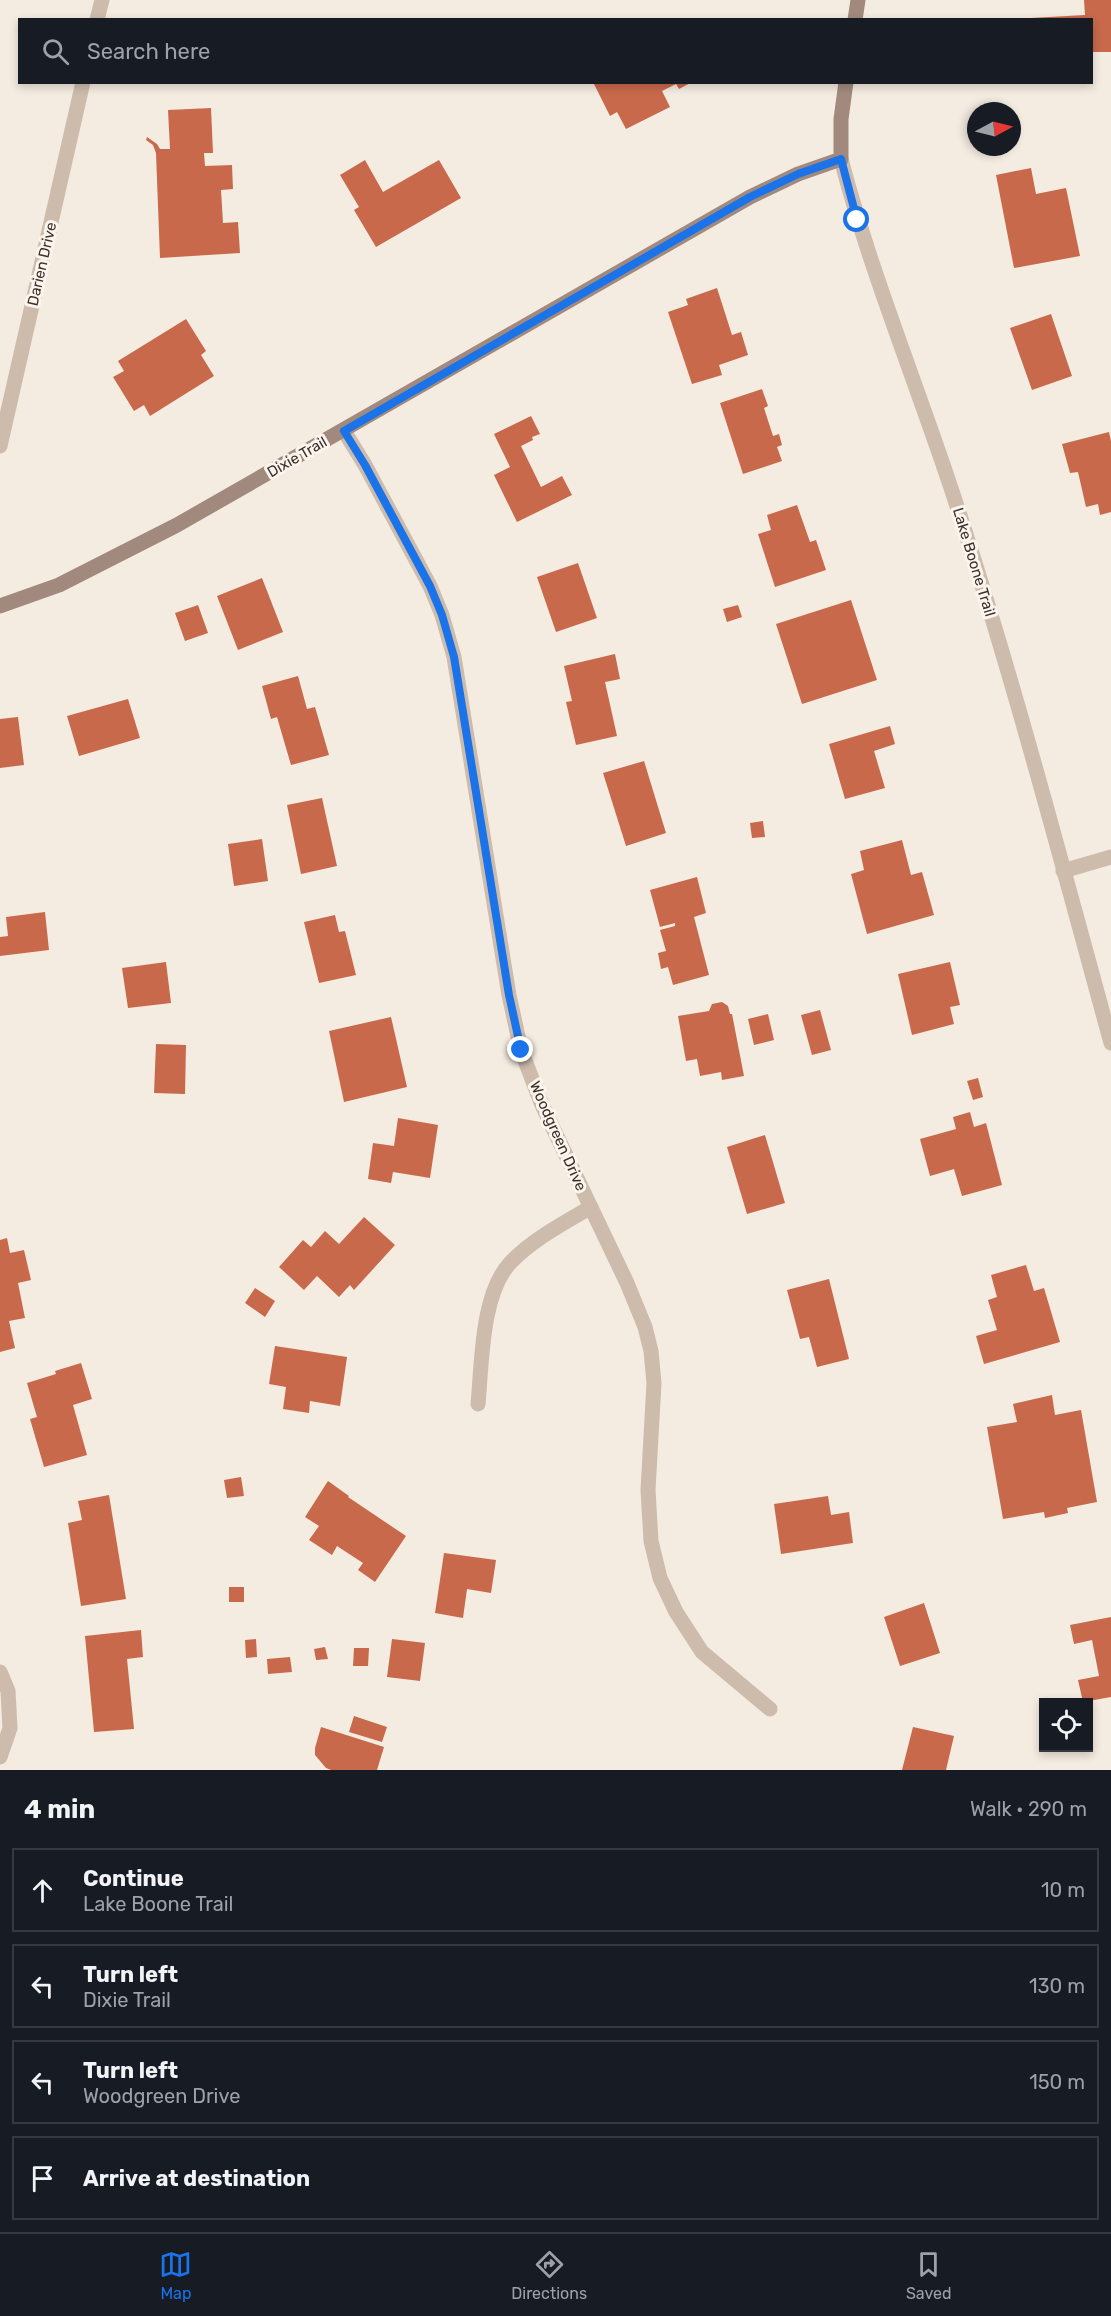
<!DOCTYPE html>
<meta charset="utf-8">
<style>
:root{--surface:#171b24;--page:#242831;--text:#f1f3f6;--muted:#9ea1a6;--line:#363941;--accent:#1a73e8}
body{margin:0;font-family:Rubik,sans-serif;background:var(--page);color:var(--text)}
.controls{position:absolute;right:18px;bottom:18px;display:grid;overflow:hidden;border-radius:0px;box-shadow:0 3px 9px #0003}
.controls button{width:54px;height:54px;display:grid;place-items:center;padding:0;border:0;border-bottom:2px solid var(--line);background:var(--surface);color:var(--text);font:30px sans-serif}
.compass{position:absolute;left:967px;top:102px;width:54px;height:54px;border-radius:50%;background:var(--surface);box-shadow:0 3px 9px #0003;rotate:83deg}
.stop{position:absolute;width:18px;height:18px;margin:-14px;border:4px solid #1a73e8;border-radius:50%;background:#fff}
.stop.end{background:#1a73e8;border-color:#fff;box-shadow:0 2px 6px #0008}
.list{margin:0;padding:0;list-style:none}
h2{display:flex;justify-content:space-between;align-items:center;height:78px;margin:0;padding:0 24px;font-size:26px}
h2 small{font-size:20px;font-weight:400;color:var(--muted)}
.list li{display:grid;grid-template-columns:39px 1fr auto;gap:18px;align-items:center;box-sizing:border-box;height:84px;margin:0 12px 12px;padding:0 12px;border:2px solid var(--line);border-radius:0px}
.list b{display:block;font-size:22px;white-space:nowrap}
.list p{margin:0;font-size:20px;white-space:nowrap;color:var(--muted)}
.list em{font-size:20px;font-style:normal;color:var(--muted)}
.icon{flex:none;width:33px;height:33px;fill:none;stroke:currentColor;stroke-width:2;stroke-linecap:round;stroke-linejoin:round}
.map{position:relative;flex:none;width:1111px;height:1770px;overflow:hidden}
.search{position:absolute;background:var(--surface);box-shadow:0 3px 9px #0003;left:18px;right:18px;top:18px;height:66px;display:flex;align-items:center;gap:15px;box-sizing:border-box;padding:0 21px;border-radius:0px;color:var(--muted);font-size:22px}
.sheet{height:462px;background:var(--surface)}
nav{display:flex;justify-content:space-around;align-items:center;box-sizing:border-box;height:84px;border-top:2px solid var(--line);background:var(--surface);font-size:16px;color:var(--muted)}
nav a{display:grid;justify-items:center;gap:3px}
nav .on{color:var(--accent)}
.map>svg:first-child{display:block}
</style>
<div class="map">
<svg width="1111" height="1770" viewBox="0 0 1111 1770">
<rect width="100%" height="100%" fill="#f4ebe1"/>
<path fill="#c8694b" d="M 1084,0 L 1111,0 L 1111,52 L 1093,52 L 1092,20 L 1031,20 L 1031,18 L 1085,15 Z
M 593,82 L 692,82 L 679,89 L 676,84 L 662,91 L 670,107 L 626,129 L 617,112 L 610,116 Z
M 211,108 L 213,153 L 204,153 L 205,166 L 232,165 L 233,189 L 221,190 L 223,223 L 238,222 L 240,253 L 160,258 L 156,153 L 153,145 L 146,140 L 147,137 L 157,144 L 160,149 L 170,149 L 168,110 Z
M 365,160 L 383,192 L 439,160 L 461,198 L 376,247 L 354,210 L 359,207 L 340,175 Z
M 1031,168 L 1036,194 L 1066,188 L 1080,256 L 1014,268 L 996,175 Z
M 717,288 L 732,335 L 741,332 L 748,355 L 719,365 L 722,375 L 692,384 L 668,312 L 688,305 L 686,299 Z
M 1051,314 L 1072,376 L 1032,390 L 1010,328 Z
M 186,319 L 206,351 L 201,355 L 214,376 L 150,416 L 144,405 L 134,411 L 113,377 L 124,371 L 118,361 Z
M 762,389 L 768,406 L 764,408 L 773,436 L 779,434 L 782,445 L 777,447 L 782,461 L 743,474 L 720,403 Z
M 531,416 L 540,434 L 532,437 L 533,440 L 521,446 L 541,487 L 562,476 L 572,495 L 517,522 L 494,475 L 510,467 L 494,434 Z
M 1109,432 L 1111,441 L 1111,512 L 1100,515 L 1098,504 L 1086,507 L 1078,472 L 1070,473 L 1062,444 Z
M 797,505 L 810,542 L 816,540 L 826,570 L 775,587 L 758,534 L 771,530 L 767,515 Z
M 578,563 L 597,618 L 556,632 L 537,577 Z
M 262,578 L 283,632 L 238,650 L 217,596 Z
M 851,600 L 877,680 L 802,704 L 776,624 Z
M 198,605 L 208,633 L 185,641 L 175,613 Z
M 738,605 L 742,617 L 727,622 L 723,609 Z
M 615,654 L 620,679 L 605,682 L 617,736 L 576,745 L 566,702 L 572,701 L 564,666 Z
M 298,676 L 307,709 L 315,707 L 329,755 L 291,765 L 277,717 L 271,719 L 262,686 Z
M 128,699 L 140,738 L 79,756 L 67,716 Z
M 18,717 L 24,765 L 0,768 L 0,719 Z
M 890,726 L 895,744 L 874,751 L 885,788 L 845,799 L 829,744 Z
M 644,761 L 666,833 L 626,846 L 603,773 Z
M 322,798 L 337,866 L 301,874 L 287,805 Z
M 763,821 L 765,837 L 752,838 L 750,823 Z
M 262,839 L 268,881 L 234,886 L 228,844 Z
M 902,840 L 911,875 L 922,872 L 934,915 L 867,934 L 851,874 L 864,870 L 860,851 Z
M 697,877 L 706,913 L 694,917 L 709,975 L 673,985 L 668,967 L 661,969 L 658,953 L 666,951 L 660,930 L 675,926 L 675,923 L 660,927 L 650,890 Z
M 45,912 L 49,950 L 0,956 L 0,937 L 8,936 L 6,917 Z
M 335,915 L 339,932 L 345,931 L 356,975 L 319,983 L 304,922 Z
M 166,962 L 171,1003 L 128,1008 L 122,968 Z
M 950,962 L 960,1005 L 950,1007 L 954,1024 L 912,1035 L 898,974 Z
M 722,1002 L 728,1006 L 730,1014 L 732,1014 L 744,1076 L 722,1080 L 721,1072 L 700,1076 L 697,1059 L 686,1061 L 678,1016 L 709,1011 L 712,1004 Z
M 820,1010 L 831,1050 L 812,1055 L 801,1015 Z
M 768,1014 L 774,1040 L 754,1045 L 748,1019 Z
M 391,1017 L 407,1087 L 344,1102 L 329,1031 Z
M 156,1044 L 186,1045 L 185,1094 L 154,1093 Z
M 978,1078 L 983,1097 L 973,1100 L 967,1081 Z
M 970,1112 L 974,1127 L 986,1123 L 1002,1185 L 962,1196 L 954,1169 L 930,1176 L 920,1139 L 956,1129 L 953,1117 Z
M 398,1118 L 438,1125 L 430,1178 L 393,1172 L 391,1183 L 368,1179 L 373,1143 L 394,1146 Z
M 765,1135 L 785,1203 L 747,1214 L 727,1147 Z
M 364,1217 L 395,1245 L 354,1290 L 350,1285 L 339,1297 L 317,1276 L 304,1290 L 279,1267 L 303,1240 L 311,1247 L 325,1231 L 339,1244 Z
M 7,1238 L 10,1253 L 24,1250 L 31,1280 L 18,1283 L 25,1318 L 9,1321 L 15,1348 L 0,1352 L 0,1240 Z
M 1026,1265 L 1034,1291 L 1044,1288 L 1060,1342 L 984,1364 L 976,1336 L 997,1330 L 988,1300 L 997,1297 L 991,1275 Z
M 829,1279 L 849,1359 L 817,1367 L 809,1337 L 800,1339 L 787,1290 Z
M 255,1288 L 275,1301 L 265,1317 L 245,1303 Z
M 275,1346 L 347,1357 L 340,1406 L 310,1401 L 309,1413 L 283,1409 L 286,1387 L 269,1384 Z
M 81,1363 L 92,1399 L 73,1405 L 87,1455 L 44,1467 L 30,1419 L 37,1417 L 27,1383 L 56,1374 L 55,1371 Z
M 1052,1395 L 1055,1415 L 1081,1410 L 1097,1502 L 1067,1508 L 1068,1513 L 1045,1518 L 1044,1512 L 1003,1519 L 987,1427 L 1017,1422 L 1013,1404 Z
M 241,1477 L 244,1496 L 227,1498 L 224,1480 Z
M 328,1481 L 349,1496 L 348,1497 L 406,1536 L 375,1582 L 358,1570 L 363,1563 L 337,1546 L 332,1555 L 309,1540 L 319,1526 L 305,1517 Z
M 109,1495 L 126,1599 L 81,1606 L 68,1523 L 82,1520 L 78,1501 Z
M 828,1496 L 831,1515 L 849,1512 L 853,1543 L 781,1554 L 774,1504 Z
M 444,1553 L 496,1560 L 491,1593 L 467,1589 L 463,1618 L 435,1613 Z
M 229,1587 L 244,1587 L 244,1602 L 229,1602 Z
M 924,1603 L 940,1653 L 900,1666 L 884,1617 Z
M 1111,1617 L 1111,1697 L 1083,1702 L 1078,1680 L 1099,1676 L 1092,1640 L 1074,1644 L 1070,1625 Z
M 141,1630 L 143,1657 L 127,1659 L 134,1729 L 94,1732 L 85,1636 Z
M 256,1639 L 257,1657 L 246,1658 L 245,1640 Z
M 392,1639 L 425,1643 L 420,1681 L 387,1677 Z
M 325,1647 L 328,1659 L 316,1660 L 314,1649 Z
M 354,1648 L 369,1648 L 368,1666 L 353,1666 Z
M 290,1657 L 292,1672 L 268,1674 L 267,1659 Z
M 354,1716 L 387,1727 L 382,1742 L 349,1732 Z
M 321,1727 L 384,1747 L 377,1770 L 331,1770 L 326,1768 L 315,1755 L 315,1748 Z
M 913,1727 L 954,1736 L 946,1770 L 902,1770 Z"/>
<g fill="none" stroke-linecap="round" stroke-linejoin="round">
<path stroke="#cdbbac" stroke-width="15" d="M 97,20 L 102,0
M 344,431 L 365,465 L 430,586 L 442,615 L 454,657 L 509,995 L 521,1050 L 542,1105 L 627,1283 L 645,1327 L 651,1351 L 654,1383 L 648,1490 L 651,1541 L 660,1578 L 676,1612 L 702,1652 L 770,1709
M 0,446 L 83,82
M 1063,871 L 1111,857
M 478,1404 C 482,1363 481,1293 511,1262 C 533,1239 564,1223 591,1207
M 0,1672 L 8,1691 L 10,1728 L 0,1757"/>
<path stroke="#cdbbac" stroke-width="15" d="M 841,159 C 870,270 914,377 950,485 C 1011,669 1060,857 1111,1043"/>
<path stroke="#a18a7d" stroke-width="15" d="M 855,20 L 858,0
M 0,606 L 59,585 L 177,525 L 750,197 L 798,174 L 841,159 L 841,119 L 846,82"/>
</g>
<g fill="none" stroke-linecap="round" stroke-linejoin="round">
<path stroke="#1a73e8" stroke-width="8" d="M 521,1050 L 509,995 L 454,657 L 442,615 L 430,586 L 365,465 L 344,431 L 750,197 L 798,174 L 841,159 L 857,220"/>
</g>
<g text-anchor="middle" stroke-width="6" stroke-linejoin="round" paint-order="stroke">
<g font-size="15" fill="#3b302b" stroke="#fbf5ee">
<text transform="translate(42 264) rotate(-77)" y="5">Darien Drive</text>
<text transform="translate(297 457) rotate(-30)" y="5">Dixie Trail</text>
<text transform="translate(974 562) rotate(73)" y="5">Lake Boone Trail</text>
<text transform="translate(558 1136) rotate(66)" y="5">Woodgreen Drive</text>
</g>
</g>
</svg>
<div class="controls">
<button><svg class="icon" aria-label="locate" viewBox="0 0 24 24"><circle cx="12" cy="12" r="6"/><path d="M12 2v4M12 18v4M2 12h4M18 12h4"/></svg></button>
</div>
<svg class="compass" viewBox="-18 -18 36 36"><path d="M0-13l5 13h-10z" fill="#e53935"/><path d="M0 13l5-13h-10z" fill="#9ea1a6"/></svg>
<div class="stop" style="left:857px;top:220px"></div>
<div class="stop end" style="left:521px;top:1050px"></div>
<div class="search"><svg class="icon" aria-label="search" viewBox="0 0 24 24"><circle cx="10" cy="10" r="6"/><path d="M15 15l6 6"/></svg>Search here</div>
</div>
<section class="sheet">
<h2>4 min<small>Walk · 290 m</small></h2>
<ul class="list">
<li><svg class="icon" aria-label="ahead" viewBox="0 0 24 24"><path d="M12 20V5M6 11l6-6 6 6"/></svg><div><b>Continue</b><p>Lake Boone Trail</p></div><em>10 m</em></li>
<li><svg class="icon" aria-label="left" viewBox="0 0 24 24"><path d="M17 20v-9H6M10 6l-5 5 5 5"/></svg><div><b>Turn left</b><p>Dixie Trail</p></div><em>130 m</em></li>
<li><svg class="icon" aria-label="left" viewBox="0 0 24 24"><path d="M17 20v-9H6M10 6l-5 5 5 5"/></svg><div><b>Turn left</b><p>Woodgreen Drive</p></div><em>150 m</em></li>
<li><svg class="icon" aria-label="arrive" viewBox="0 0 24 24"><path d="M6 21V4h12l-3 4 3 4H6"/></svg><div><b>Arrive at destination</b></div></li>
</ul>
</section>
<nav>
<a class="on"><svg class="icon" aria-label="map" viewBox="0 0 24 24"><path d="M3 6l6-2 6 2 6-2v14l-6 2-6-2-6 2zM9 4v14M15 6v14"/></svg>Map</a>
<a><svg class="icon" aria-label="directions" viewBox="0 0 24 24"><path d="M12 3l9 9-9 9-9-9zM9 14v-3h6M13 9l2 2-2 2"/></svg>Directions</a>
<a><svg class="icon" aria-label="saved" viewBox="0 0 24 24"><path d="M7 4h10v16l-5-4-5 4z"/></svg>Saved</a>
</nav>
